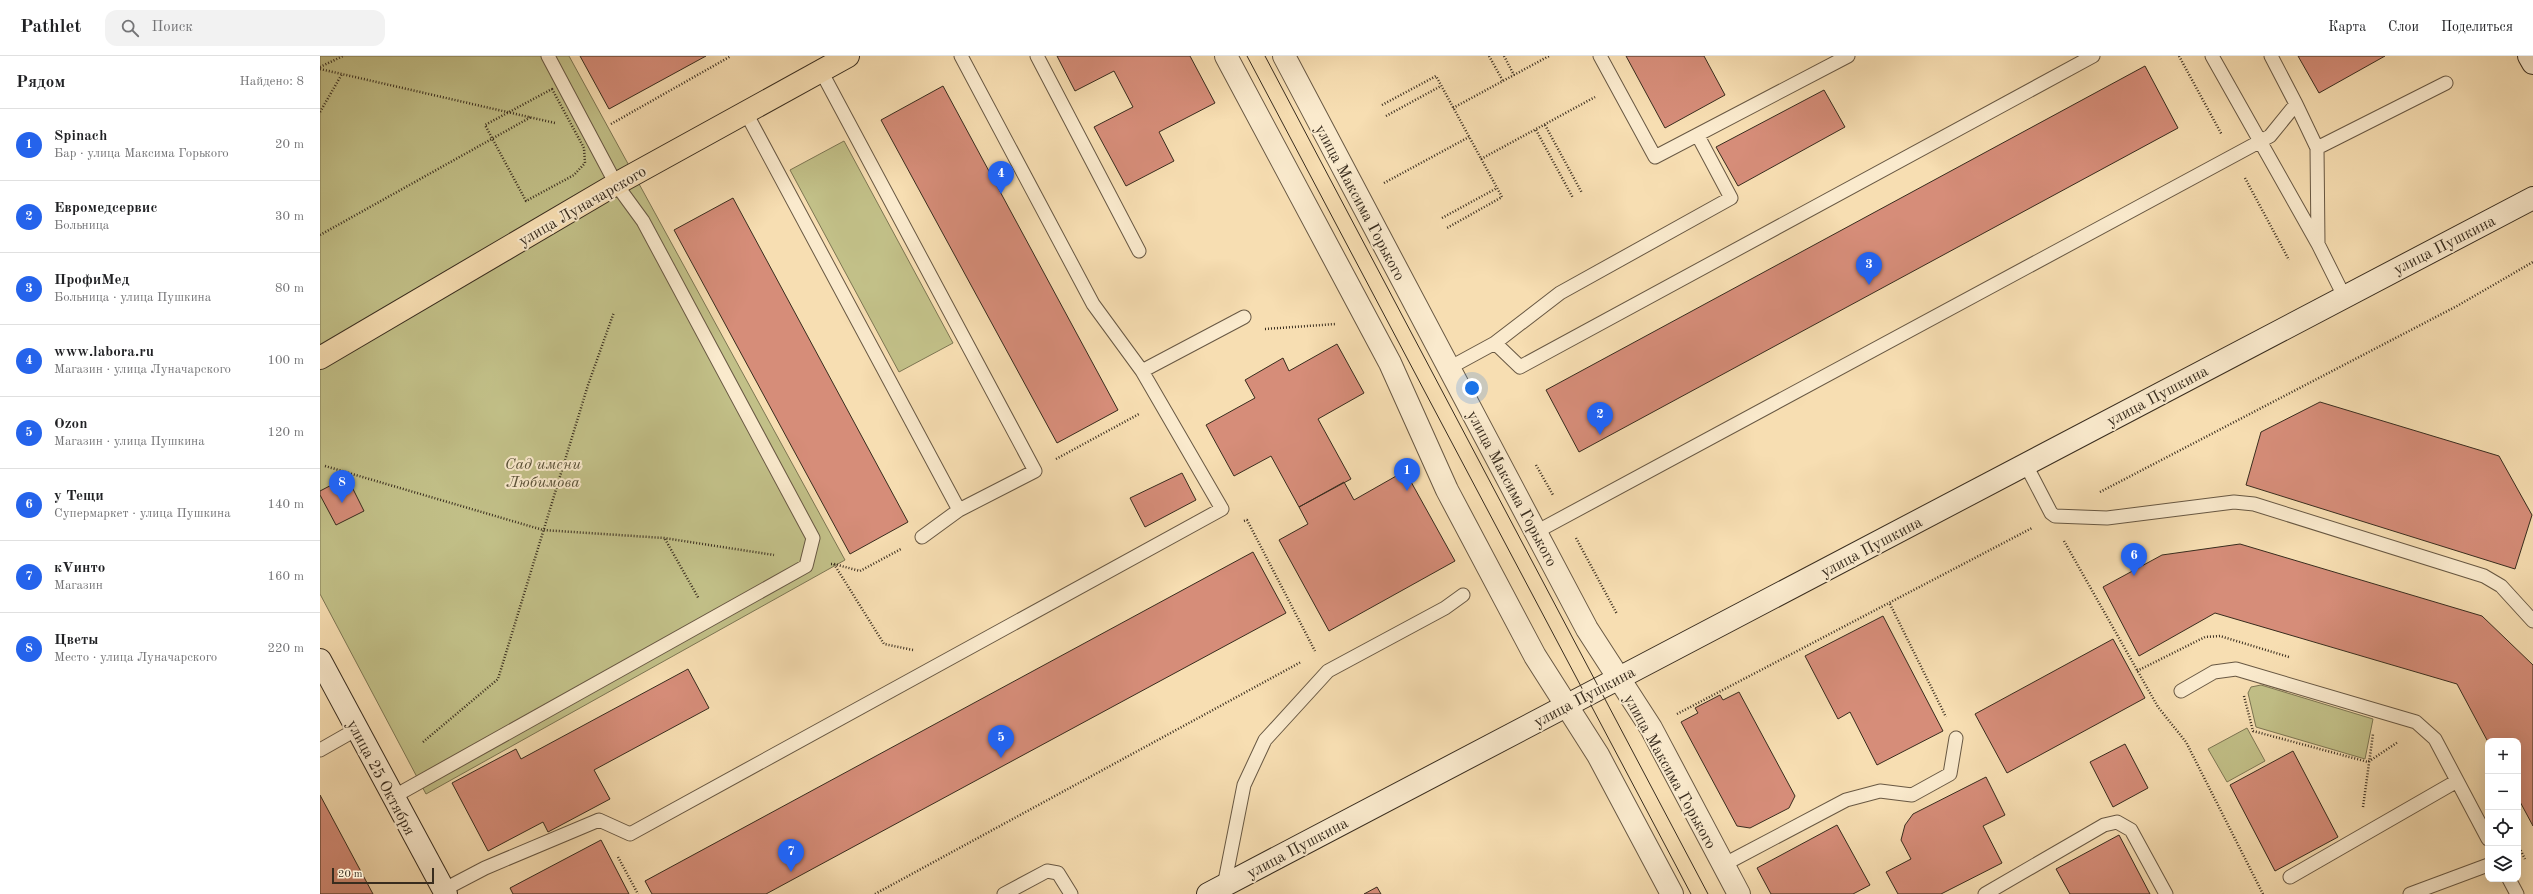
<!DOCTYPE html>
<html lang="ru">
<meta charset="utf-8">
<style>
:root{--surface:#fff;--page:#f2f2f2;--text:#202124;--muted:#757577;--line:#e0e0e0;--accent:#2563eb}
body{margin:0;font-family:"Old Standard TT",serif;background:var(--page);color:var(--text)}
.controls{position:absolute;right:12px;bottom:12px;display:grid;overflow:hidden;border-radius:8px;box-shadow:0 4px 16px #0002}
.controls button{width:36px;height:36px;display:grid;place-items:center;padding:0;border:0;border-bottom:1px solid var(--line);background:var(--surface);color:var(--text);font:20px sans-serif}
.scale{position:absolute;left:12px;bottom:10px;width:102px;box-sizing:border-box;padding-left:4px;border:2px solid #382c1e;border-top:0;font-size:11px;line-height:14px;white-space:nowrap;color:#382c1e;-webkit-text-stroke:3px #faeacd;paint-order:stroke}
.you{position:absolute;left:1152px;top:332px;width:14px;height:14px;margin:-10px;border:3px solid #fff;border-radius:50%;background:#1a73e8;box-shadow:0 0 0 6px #1a73e833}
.badge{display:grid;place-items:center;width:26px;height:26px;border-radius:50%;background:var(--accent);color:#fff;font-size:13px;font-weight:700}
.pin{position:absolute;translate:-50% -33px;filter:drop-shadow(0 1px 2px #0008)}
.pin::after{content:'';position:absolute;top:21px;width:14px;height:12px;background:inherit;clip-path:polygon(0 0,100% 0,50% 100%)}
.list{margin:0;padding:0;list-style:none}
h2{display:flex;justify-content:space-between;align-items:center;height:52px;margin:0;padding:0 16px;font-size:17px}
h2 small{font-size:13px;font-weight:400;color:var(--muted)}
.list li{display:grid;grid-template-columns:26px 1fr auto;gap:12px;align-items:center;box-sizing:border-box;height:72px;padding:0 16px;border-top:1px solid var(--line)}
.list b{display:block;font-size:15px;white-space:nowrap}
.list p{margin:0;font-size:13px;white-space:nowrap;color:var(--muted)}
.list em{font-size:13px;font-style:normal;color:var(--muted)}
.icon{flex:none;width:22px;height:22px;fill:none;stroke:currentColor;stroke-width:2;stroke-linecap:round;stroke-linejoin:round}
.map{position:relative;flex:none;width:2213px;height:838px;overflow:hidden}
header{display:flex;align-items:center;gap:24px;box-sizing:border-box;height:56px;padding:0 20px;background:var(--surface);border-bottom:1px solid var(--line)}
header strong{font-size:19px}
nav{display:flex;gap:22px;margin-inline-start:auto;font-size:14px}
.search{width:280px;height:36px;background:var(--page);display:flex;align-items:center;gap:10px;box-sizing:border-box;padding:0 14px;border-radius:12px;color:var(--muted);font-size:15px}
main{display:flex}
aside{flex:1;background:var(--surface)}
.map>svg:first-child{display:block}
</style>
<header>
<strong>Pathlet</strong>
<div class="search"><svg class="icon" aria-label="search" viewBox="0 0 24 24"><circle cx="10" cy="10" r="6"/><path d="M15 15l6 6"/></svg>Поиск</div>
<nav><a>Карта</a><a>Слои</a><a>Поделиться</a></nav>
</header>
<main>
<aside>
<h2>Рядом<small>Найдено: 8</small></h2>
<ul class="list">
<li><span class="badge">1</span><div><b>Spinach</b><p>Бар · улица Максима Горького</p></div><em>20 m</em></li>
<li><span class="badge">2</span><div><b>Евромедсервис</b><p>Больница</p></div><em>30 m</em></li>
<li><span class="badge">3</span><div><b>ПрофиМед</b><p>Больница · улица Пушкина</p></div><em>80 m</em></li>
<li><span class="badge">4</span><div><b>www.labora.ru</b><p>Магазин · улица Луначарского</p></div><em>100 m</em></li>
<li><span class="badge">5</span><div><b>Ozon</b><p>Магазин · улица Пушкина</p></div><em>120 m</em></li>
<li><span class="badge">6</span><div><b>у Тещи</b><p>Супермаркет · улица Пушкина</p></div><em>140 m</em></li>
<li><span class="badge">7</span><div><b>кVинто</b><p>Магазин</p></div><em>160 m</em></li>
<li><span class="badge">8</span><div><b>Цветы</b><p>Место · улица Луначарского</p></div><em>220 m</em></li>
</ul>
</aside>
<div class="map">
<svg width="2213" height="838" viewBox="0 0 2213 838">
<rect width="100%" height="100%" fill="#f7deb2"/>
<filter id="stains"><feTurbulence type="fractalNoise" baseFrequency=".005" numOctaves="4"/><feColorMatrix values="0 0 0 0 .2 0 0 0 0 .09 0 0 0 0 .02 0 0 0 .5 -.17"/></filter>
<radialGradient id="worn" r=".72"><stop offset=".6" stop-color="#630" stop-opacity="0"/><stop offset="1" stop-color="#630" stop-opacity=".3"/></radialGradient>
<path fill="#c2c088" stroke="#7d7653" d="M 0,0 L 249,0 L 525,504 L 106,738 L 0,538 Z
M 524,85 L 633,287 L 579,316 L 470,114 Z
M 1941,629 L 2053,663 L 2045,703 L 1936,671 L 1928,637 L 1931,631 Z
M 1927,672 L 1945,705 L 1907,726 L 1888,693 Z"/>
<path fill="#d68d79" stroke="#382c1e" d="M 260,0 L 386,0 L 289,53 Z
M 737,0 L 870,0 L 895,47 L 839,76 L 854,105 L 806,130 L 774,71 L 813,51 L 794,15 L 755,35 Z
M 1306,0 L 1384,0 L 1405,39 L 1345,72 Z
M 1978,0 L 2065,0 L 1999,37 Z
M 1825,10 L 1858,72 L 1259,396 L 1226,334 Z
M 623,30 L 798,354 L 737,387 L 561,64 Z
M 1504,34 L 1525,71 L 1418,130 L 1396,91 Z
M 413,142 L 588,466 L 530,498 L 354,174 Z
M 1017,288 L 1044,337 L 998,363 L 1031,423 L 979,451 L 951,400 L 914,420 L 886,369 L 935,342 L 925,324 L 963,302 L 969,315 Z
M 2000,346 L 2179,400 L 2212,459 L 2195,513 L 1926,429 L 1941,376 Z
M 1085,415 L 1135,505 L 1009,575 L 959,484 L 988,468 L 979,451 L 1024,426 L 1034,444 Z
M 862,417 L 876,444 L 825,471 L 810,442 Z
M 27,421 L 44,455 L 16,469 L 0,439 L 0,435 Z
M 1920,488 L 2162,560 L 2213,609 L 2213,770 L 2198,742 L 2198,685 L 2168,686 L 2137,628 L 1895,557 L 1819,600 L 1783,531 L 1842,499 Z
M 933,496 L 966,557 L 446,838 L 332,838 L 325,825 Z
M 1563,560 L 1623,675 L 1557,709 L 1530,656 L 1518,663 L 1485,600 Z
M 1793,583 L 1825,642 L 1687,717 L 1655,658 Z
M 368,613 L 389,652 L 274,714 L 290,743 L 228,776 L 223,766 L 168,795 L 132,727 L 196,693 L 201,703 Z
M 1419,636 L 1475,740 L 1469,752 L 1430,772 L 1417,770 L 1361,666 L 1378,657 L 1375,652 L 1400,639 L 1403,644 Z
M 1805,688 L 1828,732 L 1793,751 L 1770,706 Z
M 1973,695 L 2018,781 L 1955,815 L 1910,729 Z
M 1666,721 L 1685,759 L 1663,770 L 1682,807 L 1621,838 L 1578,838 L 1566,816 L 1591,803 L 1581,784 L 1585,769 L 1593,758 Z
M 0,739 L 53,838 L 0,838 Z
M 1517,769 L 1550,829 L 1533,838 L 1451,838 L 1437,812 Z
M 1799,779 L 1830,838 L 1750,838 L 1736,813 Z
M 281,784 L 309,838 L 193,838 L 190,832 Z
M 1057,831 L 1061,838 L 1044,838 Z"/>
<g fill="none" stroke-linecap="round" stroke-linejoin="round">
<g stroke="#685843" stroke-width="15">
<path id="lane" d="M 717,0 L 819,195
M 1280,0 L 1335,101 L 1528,0
M 1892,0 L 1998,188 L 2024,240
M 501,15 L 715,415 L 639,454 L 602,481
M 1976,48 L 1997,92
M 425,55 L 639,454
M 1998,187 L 1997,92 L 2126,27
M 1175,287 L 1240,237 L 1411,142 L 1378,80
M 1129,312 L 1175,287 L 1200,311 L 1773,0
M 822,315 L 924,261
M 1706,409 L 1731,457 L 1735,460 L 1787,462 L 1914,446 L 1934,448 L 2164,520 L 2181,530 L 2213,565
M 1216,476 L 1950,80 L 1976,48 L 1951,0
M 1861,635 L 1894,616 L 1916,613 L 2096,666 L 2115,683 L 2168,783
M 0,694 L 37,673
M 73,741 L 486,510 L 493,482 L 323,165 L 296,128 L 228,0
M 1403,809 L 1526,744 L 1560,735 L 1592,739 L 1630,718 L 1636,682
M 1970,821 L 2137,725
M 2189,823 L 2197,838
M 904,830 L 924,729 L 945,684 L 1008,615 L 1125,552 L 1143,539
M 123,834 L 165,812 L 279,764 L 310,778 L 902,453 L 822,315 L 773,248 L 641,0
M 684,838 L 727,815 L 738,817 L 751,838
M 1665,838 L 1784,769 L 1797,766 L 1811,774 L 1846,838
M 2090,838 L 2168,809"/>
</g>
<g stroke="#685843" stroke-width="24">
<path id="street" d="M 906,0 L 1070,307 L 1127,434 L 1215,600 L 1278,699 L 1352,838
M 964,0 L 1267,573 L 1331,672 L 1419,838"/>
</g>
<g stroke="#382c1e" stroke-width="24">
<path id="secondary" d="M 2209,0 L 2213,7
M 0,604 L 126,838
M 888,838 L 2213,142"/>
</g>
<g stroke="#382c1e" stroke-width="24">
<path id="primary" d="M 0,302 L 296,128 L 528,0"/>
</g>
<path stroke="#382c1e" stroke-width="2.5" stroke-dasharray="1 2" stroke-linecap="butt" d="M 1169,0 L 1183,25
M 1184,0 L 1194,19
M 1859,0 L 1902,79
M 0,11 L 23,0
M 0,13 L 235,67
M 232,33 L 264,92 L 265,107 L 254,119 L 206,145 L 165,69 Z
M 1062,49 L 1116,20 L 1182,141 L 1127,172
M 1133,52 L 1229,0
M 0,56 L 22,18
M 1066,60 L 1121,30
M 291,68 L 411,0
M 1225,69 L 1262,137
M 1216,74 L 1253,142
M 1161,103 L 1275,41
M 1925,122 L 1969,204
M 1064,127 L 1149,81
M 1122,162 L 1177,132
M 0,179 L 211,61
M 945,273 L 1016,268
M 736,403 L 819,358
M 1216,409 L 1233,439
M 5,410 L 223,474 L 344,482 L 454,499
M 1780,436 L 2137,250 L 2213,206
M 924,465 L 927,464 L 995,595
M 1256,482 L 1297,558
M 345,483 L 379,543
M 1744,485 L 1838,651 L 1866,686 L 1943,838
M 511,508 L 514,508 L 564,588 L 593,594
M 514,508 L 540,515 L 581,493
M 1570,548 L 1626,661
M 1817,615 L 1885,581 L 1900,580 L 1969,601
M 1924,640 L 1933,675 L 2048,706 L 2078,686
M 1357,658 L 1712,472
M 103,686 L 178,623 L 268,329 L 294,256
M 2043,751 L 2053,678
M 2198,789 L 2205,803
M 298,801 L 318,838
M 555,838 L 981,606"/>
<use href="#lane" stroke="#faeacd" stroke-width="13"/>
<use href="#street" stroke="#faeacd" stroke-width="22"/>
<use href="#secondary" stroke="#faeacd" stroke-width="22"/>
<use href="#primary" stroke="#f7deb2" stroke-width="22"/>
<path stroke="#382c1e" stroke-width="1" d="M 927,0 L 1371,838
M 945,0 L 1388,838"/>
</g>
<g text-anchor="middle" stroke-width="4" stroke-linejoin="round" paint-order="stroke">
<g font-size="16" fill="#382c1e" stroke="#faeacd">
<text transform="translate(1041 146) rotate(62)" y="6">улица Максима Горького</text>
<text transform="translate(262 149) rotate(-30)" y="6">улица Луначарского</text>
<text transform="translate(2124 188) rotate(-27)" y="6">улица Пушкина</text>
<text transform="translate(1837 339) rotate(-28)" y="6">улица Пушкина</text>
<text transform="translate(1193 432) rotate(62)" y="6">улица Максима Горького</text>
<text transform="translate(1551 490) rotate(-28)" y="6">улица Пушкина</text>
<text transform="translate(1264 640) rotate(-28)" y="6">улица Пушкина</text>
<text transform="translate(1351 715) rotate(61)" y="6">улица Максима Горького</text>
<text transform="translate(62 721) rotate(62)" y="6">улица 25 Октября</text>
<text transform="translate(977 791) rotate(-28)" y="6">улица Пушкина</text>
</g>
<g font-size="16" font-style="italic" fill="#5a5138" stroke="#faeacd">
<text x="223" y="413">Сад имени<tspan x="223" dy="18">Любимова</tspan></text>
</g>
</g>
<rect width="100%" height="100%" filter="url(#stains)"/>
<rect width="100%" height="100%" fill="url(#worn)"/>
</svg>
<div class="controls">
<button>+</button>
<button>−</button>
<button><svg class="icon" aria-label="locate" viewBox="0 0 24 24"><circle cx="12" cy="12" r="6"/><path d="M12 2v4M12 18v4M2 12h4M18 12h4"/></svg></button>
<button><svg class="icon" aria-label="layers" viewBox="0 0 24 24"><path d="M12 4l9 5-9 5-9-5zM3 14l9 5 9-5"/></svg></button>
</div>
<div class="scale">20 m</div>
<div class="you"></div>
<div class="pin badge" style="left:1087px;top:435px">1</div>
<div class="pin badge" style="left:1280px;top:379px">2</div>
<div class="pin badge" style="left:1549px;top:229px">3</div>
<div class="pin badge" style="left:681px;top:138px">4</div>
<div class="pin badge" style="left:681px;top:702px">5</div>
<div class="pin badge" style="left:1814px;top:520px">6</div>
<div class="pin badge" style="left:471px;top:816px">7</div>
<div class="pin badge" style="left:22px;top:447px">8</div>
</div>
</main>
